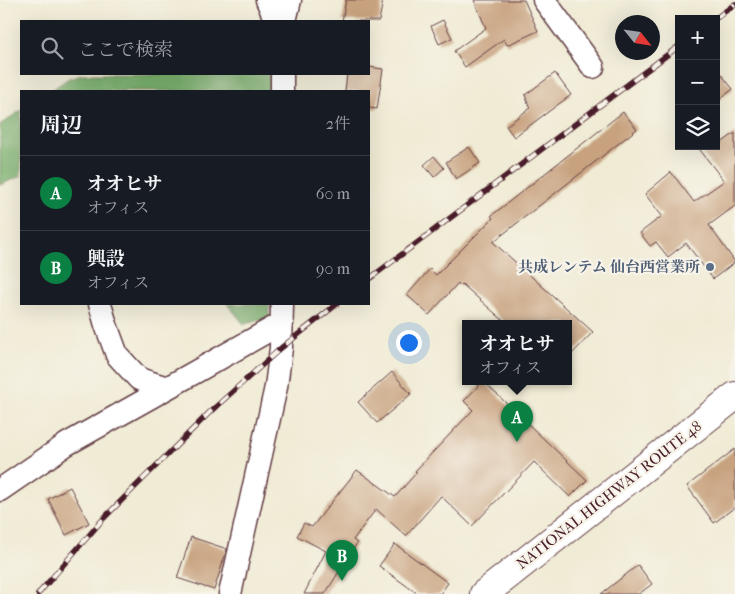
<!DOCTYPE html>
<html lang="ja">
<meta charset="utf-8">
<style>
:root{--surface:#171b24;--page:#242831;--text:#f1f3f6;--muted:#9ea1a6;--line:#363941;--accent:#0b8043}
body{margin:0;font-family:"IM FELL French Canon","Noto Serif JP",serif;background:var(--page);color:var(--text)}
.controls{position:absolute;right:15px;top:15px;display:grid;overflow:hidden;border-radius:0px;box-shadow:0 5px 20px #0002}
.controls button{width:45px;height:45px;display:grid;place-items:center;padding:0;border:0;border-bottom:1px solid var(--line);background:var(--surface);color:var(--text);font:25px sans-serif}
.compass{position:absolute;left:615px;top:15px;width:45px;height:45px;border-radius:50%;background:var(--surface);box-shadow:0 5px 20px #0002;rotate:120deg}
.you{position:absolute;left:408px;top:342px;width:18px;height:18px;margin:-12px;border:4px solid #fff;border-radius:50%;background:#1a73e8;box-shadow:0 0 0 8px #1a73e833}
.badge{display:grid;place-items:center;width:32px;height:32px;border-radius:50%;background:var(--accent);color:#fff;font-size:16px;font-weight:700}
.pin{position:absolute;translate:-50% -41px;filter:drop-shadow(0 1px 2px #0008)}
.pin::after{content:'';position:absolute;top:26px;width:18px;height:15px;background:inherit;clip-path:polygon(0 0,100% 0,50% 100%)}
.popup{position:absolute;left:462px;top:320px;width:110px;height:65px;box-sizing:border-box;display:grid;place-content:center;border-radius:0px;background:var(--surface);filter:drop-shadow(0 1px 4px #0005);font-size:16px;white-space:nowrap;color:var(--muted)}
.popup b{font-size:19px;color:var(--text)}
.popup::after{content:'';position:absolute;left:50%;top:100%;margin-left:-10px;border:10px solid transparent;border-top-color:var(--surface)}
.list{margin:0;padding:0;list-style:none}
h2{display:flex;justify-content:space-between;align-items:center;height:65px;margin:0;padding:0 20px;font-size:21px}
h2 small{font-size:16px;font-weight:400;color:var(--muted)}
.list li{display:grid;grid-template-columns:32px 1fr auto;gap:15px;align-items:center;box-sizing:border-box;height:75px;padding:0 20px;border-top:1px solid var(--line)}
.list b{display:block;font-size:19px;white-space:nowrap}
.list p{margin:0;font-size:16px;white-space:nowrap;color:var(--muted)}
.list em{font-size:16px;font-style:normal;color:var(--muted)}
.icon{flex:none;width:28px;height:28px;fill:none;stroke:currentColor;stroke-width:2;stroke-linecap:round;stroke-linejoin:round}
.map{position:relative;flex:none;width:735px;height:594px;overflow:hidden}
.search{position:absolute;background:var(--surface);box-shadow:0 5px 20px #0002;left:20px;top:20px;width:350px;height:55px;display:flex;align-items:center;gap:12px;box-sizing:border-box;padding:0 18px;border-radius:0px;color:var(--muted);font-size:19px}
.panel{position:absolute;background:var(--surface);box-shadow:0 5px 20px #0002;left:20px;top:90px;width:350px;height:215px;border-radius:0px}
.map>svg:first-child{display:block}
</style>
<div class="map">
<svg width="735" height="594" viewBox="0 0 735 594">
<rect width="100%" height="100%" fill="#f7f3e8"/>
<filter id="ink" filterUnits="userSpaceOnUse"><feTurbulence type="fractalNoise" baseFrequency=".02" numOctaves="2"/><feDisplacementMap in="SourceGraphic" scale="10" xChannelSelector="R" yChannelSelector="G"/><feConvolveMatrix kernelMatrix="1 2 1 2 8 2 1 2 1" color-interpolation-filters="sRGB"/></filter>
<filter id="wash" filterUnits="userSpaceOnUse"><feTurbulence type="fractalNoise" baseFrequency=".0096" numOctaves="4" result="noise"/><feDisplacementMap in="SourceGraphic" scale="20" xChannelSelector="R" yChannelSelector="G"/><feGaussianBlur stdDeviation="1.12" result="paint"/><feColorMatrix in="noise" values="0 0 0 0 0 0 0 0 0 0 0 0 0 0 0 0 0 1.4 0 .05"/><feComposite in="paint" operator="in"/></filter>
<g filter="url(#wash)">
<rect width="100%" height="100%" fill="#f0ebd4"/>
<path fill="#78af6c" stroke="#61674c" d="M 82,74 L 268,74 L 272,81 L 271,91 L 50,91 L 69,78 Z
M 21,110 L 21,176 L 0,185 L 0,125 Z
M 227,304 L 269,304 L 269,318 L 244,324 Z"/>
<g id="blocks">
<path fill="#c8a27f" d="M 346,0 L 383,0 L 379,21 L 342,21 Z
M 474,0 L 524,0 L 538,31 L 507,45 L 504,39 L 465,67 L 454,51 L 486,28 Z
M 443,20 L 452,38 L 439,44 L 431,26 Z
M 369,67 L 383,69 L 377,109 L 369,108 L 369,91 L 345,91 L 347,74 L 369,74 Z
M 716,68 L 733,89 L 716,102 Z
M 555,73 L 571,95 L 514,137 L 506,126 L 530,108 L 525,95 Z
M 623,112 L 637,129 L 493,242 L 593,332 L 568,358 L 568,323 L 506,323 L 462,284 L 460,286 L 458,283 L 429,315 L 407,295 L 430,269 L 436,275 L 493,218 L 491,216 Z
M 735,133 L 735,206 L 709,225 L 735,262 L 713,279 L 686,243 L 668,257 L 656,242 L 650,246 L 640,233 L 662,216 L 645,194 L 671,172 L 694,202 L 724,181 L 697,146 L 717,146 Z
M 469,147 L 480,163 L 456,179 L 446,162 Z
M 434,156 L 444,168 L 434,177 L 424,165 Z
M 392,372 L 411,394 L 377,423 L 358,402 Z
M 483,381 L 587,480 L 570,497 L 534,462 L 472,526 L 441,496 L 406,536 L 376,509 L 353,540 L 357,543 L 325,594 L 304,594 L 326,551 L 297,536 L 304,523 L 312,527 L 357,470 L 395,497 L 417,472 L 415,471 L 473,410 L 464,401 Z
M 735,449 L 735,507 L 714,523 L 687,486 Z
M 70,487 L 89,523 L 66,535 L 48,499 Z
M 191,537 L 227,549 L 214,590 L 177,578 Z
M 395,544 L 448,583 L 440,594 L 418,594 L 379,566 Z
M 638,565 L 652,584 L 639,594 L 601,594 Z"/>
</g>
</g>
<g filter="url(#ink)">
<use href="#blocks" fill-opacity="0" stroke="#633e44" stroke-width="1"/>
<g fill="none" stroke-linecap="round" stroke-linejoin="round">
<g stroke="#633e44" stroke-width="25">
<path id="minor" d="M 267,0 L 276,21
M 544,0 L 593,67
M 285,21 L 290,0
M 282,91 L 282,74
M 100,304 L 106,325 L 117,355 L 139,379 L 167,388 L 282,323
M 0,490 L 67,444 L 167,388
M 230,594 L 276,387 L 281,348 L 282,304"/>
</g>
<g stroke="#633e44" stroke-width="30">
<path id="highway" d="M 484,594 L 735,396"/>
</g>
<use href="#minor" stroke="#fff" stroke-width="22"/>
<use href="#highway" stroke="#fff" stroke-width="28"/>
<g stroke="#4a1f2b" stroke-width="5.5">
<path id="rail" d="M 715,19 L 735,4
M 369,279 L 679,46
M 38,594 L 104,518 L 210,412 L 281,348 L 337,304"/>
</g>
<use href="#rail" stroke="#f7f3e8" stroke-width="4" stroke-dasharray="11" stroke-linecap="butt"/>
</g>
</g>
<circle fill="#5c6f8a" stroke="#f7f3e8" stroke-width="2" cx="710" cy="267" r="5"/>
<g text-anchor="middle" stroke-width="4.5" stroke-linejoin="round" paint-order="stroke">
<g font-size="15" font-weight="bold" fill="#4e5e75" stroke="#f7f3e8" text-anchor="end">
<text x="700" y="272">共成レンテム 仙台西営業所</text>
</g>
<g font-size="15" fill="#4a1f2b" stroke="#f7f3e8">
<text transform="translate(609 495) rotate(-38)" y="5">NATIONAL HIGHWAY ROUTE 48</text>
</g>
</g>
</svg>
<div class="controls">
<button>+</button>
<button>−</button>
<button><svg class="icon" aria-label="layers" viewBox="0 0 24 24"><path d="M12 4l9 5-9 5-9-5zM3 14l9 5 9-5"/></svg></button>
</div>
<svg class="compass" viewBox="-18 -18 36 36"><path d="M0-13l5 13h-10z" fill="#e53935"/><path d="M0 13l5-13h-10z" fill="#9ea1a6"/></svg>
<div class="you"></div>
<div class="pin badge" style="left:517px;top:442px">A</div>
<div class="popup"><b>オオヒサ</b>オフィス</div>
<div class="pin badge" style="left:342px;top:581px">B</div>
<div class="search"><svg class="icon" aria-label="search" viewBox="0 0 24 24"><circle cx="10" cy="10" r="6"/><path d="M15 15l6 6"/></svg>ここで検索</div>
<section class="panel">
<h2>周辺<small>2件</small></h2>
<ul class="list">
<li><span class="badge">A</span><div><b>オオヒサ</b><p>オフィス</p></div><em>60 m</em></li>
<li><span class="badge">B</span><div><b>興設</b><p>オフィス</p></div><em>90 m</em></li>
</ul>
</section>
</div>
